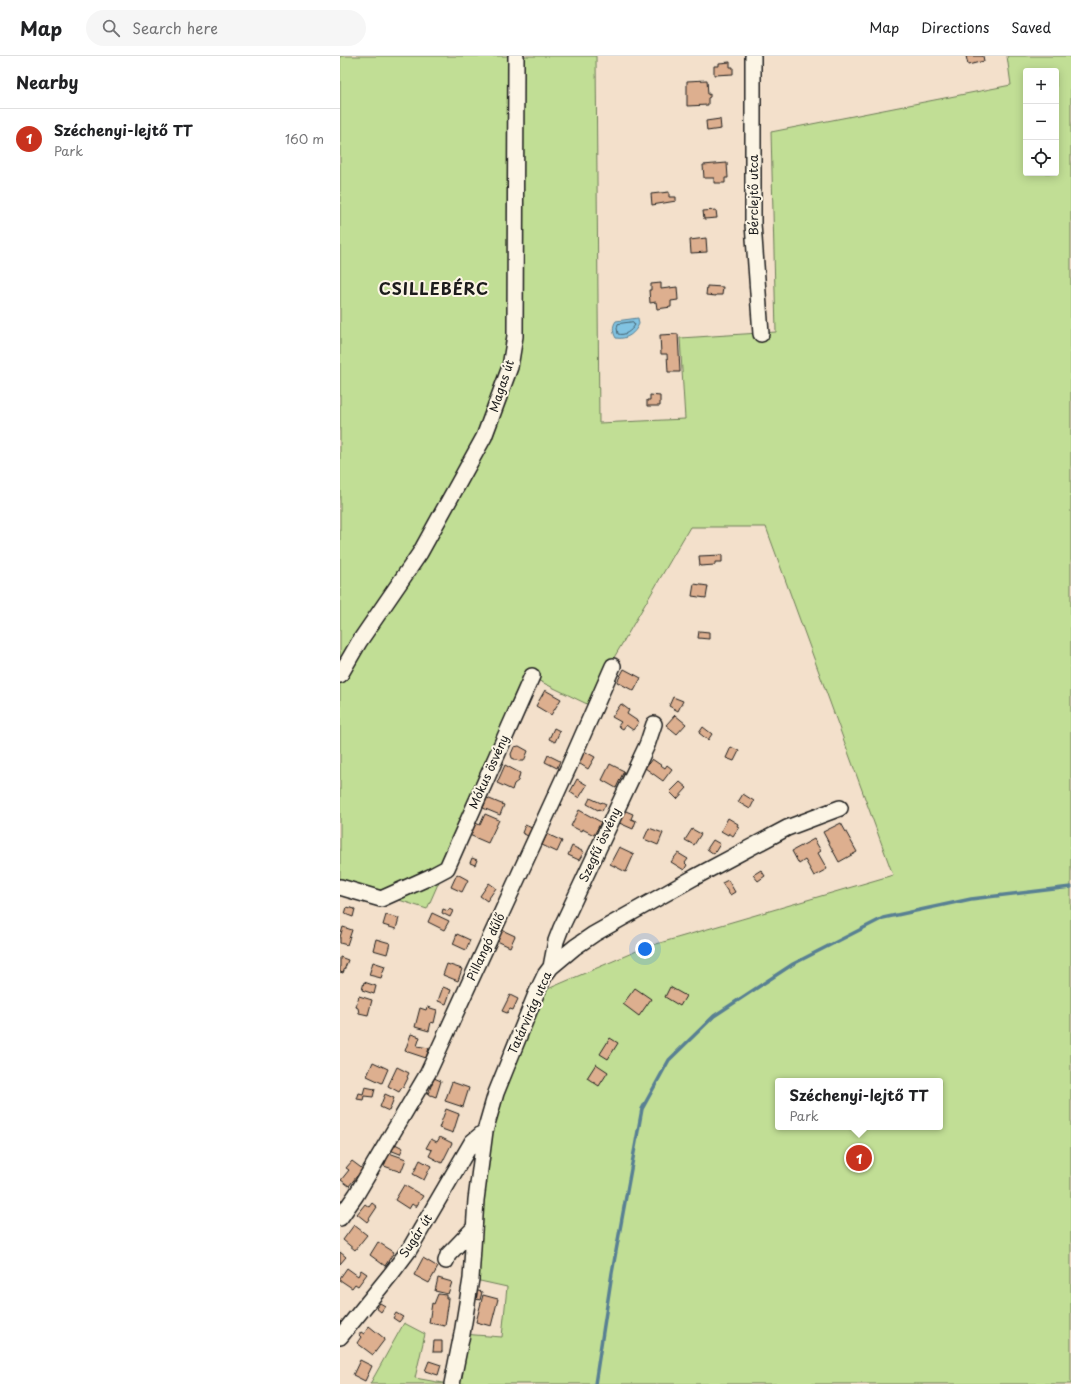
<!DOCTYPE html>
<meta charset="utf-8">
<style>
:root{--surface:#fff;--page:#f6f6f6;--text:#202124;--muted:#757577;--line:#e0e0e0;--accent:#c8321e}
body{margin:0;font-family:"Playpen Sans",sans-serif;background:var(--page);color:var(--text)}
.controls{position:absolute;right:12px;top:12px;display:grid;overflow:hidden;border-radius:4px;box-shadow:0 2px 10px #0003}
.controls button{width:36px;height:36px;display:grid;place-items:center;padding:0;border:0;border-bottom:1px solid var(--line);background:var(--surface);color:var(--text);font:20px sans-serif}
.you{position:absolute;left:305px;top:893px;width:14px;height:14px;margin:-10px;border:3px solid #fff;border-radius:50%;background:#1a73e8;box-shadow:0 0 0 6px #1a73e833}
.badge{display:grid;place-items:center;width:26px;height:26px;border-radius:50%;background:var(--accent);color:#fff;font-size:13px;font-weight:700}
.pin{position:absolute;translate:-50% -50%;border:2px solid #fff;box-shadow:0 1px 4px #0006}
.popup{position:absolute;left:435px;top:1022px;width:168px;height:52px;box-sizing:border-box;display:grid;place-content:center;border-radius:4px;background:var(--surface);filter:drop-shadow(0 1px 3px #0005);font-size:13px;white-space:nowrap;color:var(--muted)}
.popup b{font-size:15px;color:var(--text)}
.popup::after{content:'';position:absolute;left:50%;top:100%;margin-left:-8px;border:8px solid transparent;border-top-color:var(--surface)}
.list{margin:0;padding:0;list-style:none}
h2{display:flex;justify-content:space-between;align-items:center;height:52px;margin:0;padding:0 16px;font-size:17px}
h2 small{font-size:13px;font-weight:400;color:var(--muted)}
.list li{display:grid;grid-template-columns:26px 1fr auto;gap:12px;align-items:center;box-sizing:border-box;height:60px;padding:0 16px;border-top:1px solid var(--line)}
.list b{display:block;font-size:15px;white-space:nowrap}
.list p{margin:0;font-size:13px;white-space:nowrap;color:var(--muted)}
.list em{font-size:13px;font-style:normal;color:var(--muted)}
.icon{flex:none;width:22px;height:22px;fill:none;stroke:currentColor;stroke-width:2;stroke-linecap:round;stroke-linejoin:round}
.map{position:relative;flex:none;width:731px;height:1328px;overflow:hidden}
header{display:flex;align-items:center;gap:24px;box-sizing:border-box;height:56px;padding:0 20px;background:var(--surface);border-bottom:1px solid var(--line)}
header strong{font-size:19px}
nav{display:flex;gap:22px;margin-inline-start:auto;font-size:14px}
.search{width:280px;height:36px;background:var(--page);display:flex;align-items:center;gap:10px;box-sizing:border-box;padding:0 14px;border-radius:22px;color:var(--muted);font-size:15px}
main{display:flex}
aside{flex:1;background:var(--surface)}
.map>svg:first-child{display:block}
</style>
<header>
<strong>Map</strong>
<div class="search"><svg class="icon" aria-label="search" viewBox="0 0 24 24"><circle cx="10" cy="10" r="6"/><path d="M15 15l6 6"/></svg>Search here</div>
<nav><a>Map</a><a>Directions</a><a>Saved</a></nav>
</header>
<main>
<aside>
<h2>Nearby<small></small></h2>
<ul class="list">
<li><span class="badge">1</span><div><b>Széchenyi-lejtő TT</b><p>Park</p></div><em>160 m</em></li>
</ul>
</aside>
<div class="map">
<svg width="731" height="1328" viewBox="0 0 731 1328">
<rect width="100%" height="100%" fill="#f3e0cb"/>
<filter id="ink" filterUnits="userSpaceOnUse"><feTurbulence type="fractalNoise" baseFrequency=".025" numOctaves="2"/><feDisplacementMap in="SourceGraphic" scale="8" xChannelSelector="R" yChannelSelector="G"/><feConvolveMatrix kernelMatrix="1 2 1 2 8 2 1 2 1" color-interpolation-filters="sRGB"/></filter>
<g filter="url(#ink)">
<path fill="#c1de95" stroke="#6e7d58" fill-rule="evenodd" d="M 0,0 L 256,0 L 259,367 L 345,363 L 340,282 L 436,276 L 431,76 L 671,29 L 667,0 L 731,0 L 731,1328 L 112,1328 L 122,1278 L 162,1281 L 167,1231 L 131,1223 L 145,1075 L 196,938 L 306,891 L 553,819 L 426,471 L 350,471 L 247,648 L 189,620 L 87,853 L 0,825 ZM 686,15 L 716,15 L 716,117 L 686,117 ZM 438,1025 L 600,1025 L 600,1071 L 438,1071 Z
M 64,1267 L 85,1278 L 75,1322 L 108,1328 L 30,1328 Z"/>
<path fill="#81c3e2" stroke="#598093" d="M 298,262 L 299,268 C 295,277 287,284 276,282 C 273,277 272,270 276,265 Z"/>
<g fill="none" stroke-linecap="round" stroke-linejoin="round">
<path stroke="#445f6b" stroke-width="1" d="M 293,266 L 295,269 C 291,275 285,280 278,278 L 277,272 L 278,268 Z"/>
<path stroke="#598093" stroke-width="3.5" d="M 255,1328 L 272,1217 L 302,1053 L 329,1004 L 374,960 L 453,908 L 543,862 L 631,843 L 731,831"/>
</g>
<path fill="#ddaf8f" stroke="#1c1c1c" d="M 626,0 L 643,0 L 644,5 L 628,9 Z
M 390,6 L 390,11 L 393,11 L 393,18 L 374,19 L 374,10 L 379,10 L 379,7 Z
M 367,24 L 368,39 L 370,38 L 370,41 L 368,42 L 368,49 L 347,50 L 347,25 Z
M 380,63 L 381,73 L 367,75 L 366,65 Z
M 387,107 L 388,122 L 385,122 L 385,127 L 374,127 L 374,122 L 364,122 L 363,109 Z
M 329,136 L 329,141 L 336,141 L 336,145 L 312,149 L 311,138 Z
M 376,154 L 377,162 L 364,163 L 363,155 Z
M 366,182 L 367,196 L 351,197 L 350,184 Z
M 321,227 L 321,233 L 337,231 L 338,244 L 331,245 L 331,251 L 317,253 L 316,246 L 310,247 L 309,234 L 311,234 L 311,228 Z
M 367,230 L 383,231 L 382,239 L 376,239 L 376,240 L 366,239 Z
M 338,278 L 340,316 L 328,316 L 327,298 L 321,298 L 320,279 Z
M 310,339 L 320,340 L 320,350 L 307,350 L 307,344 L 310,344 Z
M 382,499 L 382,506 L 375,506 L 375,509 L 360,510 L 359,500 Z
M 354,528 L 368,530 L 366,542 L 352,540 Z
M 359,575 L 369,576 L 369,583 L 358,582 Z
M 284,613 L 301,622 L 294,635 L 277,626 Z
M 205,634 L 221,643 L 211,659 L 196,650 Z
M 333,641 L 343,645 L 338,655 L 329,650 Z
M 281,648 L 289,654 L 287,658 L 299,666 L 293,674 L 286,669 L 283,673 L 278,670 L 281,666 L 272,661 Z
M 335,659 L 346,668 L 337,678 L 326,669 Z
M 363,671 L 372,678 L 368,684 L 359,677 Z
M 214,672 L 220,675 L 215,686 L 209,683 Z
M 179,690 L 188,695 L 184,705 L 179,705 L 172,702 L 171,698 L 174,691 Z
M 391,691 L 399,695 L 394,705 L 386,702 Z
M 244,695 L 255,701 L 248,713 L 237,706 Z
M 208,699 L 220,705 L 217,712 L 205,706 Z
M 312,703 L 325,712 L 327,709 L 332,713 L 323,725 L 305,712 Z
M 270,708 L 284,715 L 276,732 L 262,724 Z
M 165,709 L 180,717 L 178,725 L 174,728 L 172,734 L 157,727 Z
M 237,723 L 247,729 L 239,742 L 230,736 Z
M 340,726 L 347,732 L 337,743 L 330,736 Z
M 403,738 L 414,745 L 410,753 L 398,746 Z
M 147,742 L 164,749 L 160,759 L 143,752 Z
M 250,742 L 261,747 L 262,746 L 266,748 L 262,755 L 259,753 L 258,754 L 247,748 Z
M 281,753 L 293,758 L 291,763 L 296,765 L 293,773 L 277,766 Z
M 239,754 L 261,766 L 254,779 L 242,773 L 241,775 L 231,770 Z
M 145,758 L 159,764 L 148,787 L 127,778 L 133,766 L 140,769 Z
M 388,762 L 398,768 L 397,770 L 399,771 L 393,780 L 389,777 L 388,779 L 381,775 Z
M 501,767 L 517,796 L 499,806 L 483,776 Z
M 185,769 L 192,772 L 188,780 L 182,777 Z
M 309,772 L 323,777 L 318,789 L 304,783 Z
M 352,773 L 361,778 L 354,789 L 345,784 Z
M 207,778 L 222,785 L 217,796 L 202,789 Z
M 474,783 L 481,795 L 478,797 L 487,813 L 474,820 L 465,804 L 459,808 L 452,795 Z
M 373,784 L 380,788 L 374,798 L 367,793 Z
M 232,790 L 244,796 L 239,804 L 228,799 Z
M 279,791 L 294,798 L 286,816 L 270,808 Z
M 338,797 L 348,803 L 345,807 L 347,809 L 344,814 L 331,806 Z
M 132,802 L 137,804 L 135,809 L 130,807 Z
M 421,814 L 425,820 L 418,825 L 413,819 Z
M 117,818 L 128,824 L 122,836 L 111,831 Z
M 388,824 L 395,836 L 390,839 L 382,827 Z
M 149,827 L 156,832 L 147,845 L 140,840 Z
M 7,851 L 15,853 L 13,861 L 5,858 Z
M 103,853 L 108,855 L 109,853 L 113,855 L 110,861 L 102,857 Z
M 92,857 L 109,865 L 104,874 L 88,866 Z
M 46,859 L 59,862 L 56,873 L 43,869 Z
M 3,871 L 12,874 L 7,889 L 0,887 L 0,881 Z
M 162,874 L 175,880 L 170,891 L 157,885 Z
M 117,878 L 130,884 L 126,894 L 113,888 Z
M 36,883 L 50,887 L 47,898 L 33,894 Z
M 0,901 L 8,904 L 3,917 L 0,916 Z
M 33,906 L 45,910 L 41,922 L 29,919 Z
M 107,908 L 122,913 L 118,925 L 103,919 Z
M 24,926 L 36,930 L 34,938 L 22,934 Z
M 103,931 L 111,934 L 106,948 L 98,945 Z
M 330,931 L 346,940 L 340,950 L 325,941 Z
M 295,932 L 311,943 L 299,960 L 283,948 Z
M 170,939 L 178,943 L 173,954 L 170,953 L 167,957 L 162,955 Z
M 19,940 L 32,944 L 28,959 L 19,957 L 18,952 L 16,951 Z
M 87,951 L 97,954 L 94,967 L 91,966 L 89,975 L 75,971 L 80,952 L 86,954 Z
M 71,978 L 80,981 L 77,990 L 89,992 L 86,1002 L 65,995 Z
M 270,982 L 278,987 L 268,1003 L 260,998 Z
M 33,1006 L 48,1013 L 42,1027 L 27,1020 Z
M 256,1008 L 268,1016 L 259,1030 L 247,1022 Z
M 57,1011 L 69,1017 L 67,1021 L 68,1022 L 63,1032 L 62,1031 L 59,1036 L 48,1030 Z
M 94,1022 L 101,1025 L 96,1041 L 88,1038 Z
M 112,1026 L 129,1032 L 123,1051 L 105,1045 Z
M 25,1031 L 35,1033 L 33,1041 L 24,1040 L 23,1044 L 17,1043 L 19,1037 L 23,1038 Z
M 45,1038 L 54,1042 L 49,1055 L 40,1051 Z
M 106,1053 L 119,1058 L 113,1077 L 99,1072 Z
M 100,1081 L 112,1087 L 102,1107 L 89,1100 L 92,1094 L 86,1092 L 91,1083 L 97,1086 Z
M 53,1087 L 63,1092 L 60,1098 L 50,1094 Z
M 49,1097 L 66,1103 L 61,1116 L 44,1110 Z
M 80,1104 L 91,1110 L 84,1124 L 73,1118 Z
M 12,1105 L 24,1114 L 19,1121 L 17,1120 L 9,1130 L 1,1124 L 9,1114 L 6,1112 Z
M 64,1129 L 83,1140 L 76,1151 L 72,1148 L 69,1153 L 55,1144 Z
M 32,1147 L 37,1151 L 27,1166 L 17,1158 L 25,1148 L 29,1151 Z
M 14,1169 L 27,1179 L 15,1194 L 3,1184 Z
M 38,1186 L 54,1196 L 45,1210 L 30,1199 Z
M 0,1196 L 6,1201 L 0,1208 Z
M 83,1202 L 98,1211 L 89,1227 L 74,1219 Z
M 7,1212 L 18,1220 L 21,1214 L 27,1218 L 18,1230 L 15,1228 L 12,1232 L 0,1224 L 0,1222 Z
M 98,1222 L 112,1226 L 108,1238 L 95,1235 Z
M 134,1234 L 142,1236 L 140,1244 L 132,1242 Z
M 98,1238 L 106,1239 L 106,1242 L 108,1242 L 107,1250 L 108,1250 L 105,1270 L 89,1267 L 92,1247 L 94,1248 Z
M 143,1239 L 158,1243 L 151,1270 L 136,1266 Z
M 40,1247 L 45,1250 L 41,1256 L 36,1252 Z
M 56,1257 L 63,1261 L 59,1266 L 53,1262 Z
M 29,1270 L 45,1283 L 33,1299 L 17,1287 L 21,1281 L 19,1279 L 21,1276 L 24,1278 Z
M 94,1285 L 102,1285 L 102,1296 L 93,1296 Z
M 20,1304 L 32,1310 L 25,1325 L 13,1319 Z
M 89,1305 L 101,1309 L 98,1319 L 85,1315 Z"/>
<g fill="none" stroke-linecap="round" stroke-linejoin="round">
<g stroke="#1c1c1c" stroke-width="18">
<path id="minor" d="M 413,0 L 413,168 L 421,278
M 0,619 L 19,586 L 80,497 L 144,381 L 170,311 L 175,280 L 176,0
M 0,831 L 41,843 L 90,821 L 107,812 L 192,620
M 211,911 L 216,885 L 221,872 L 307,689 L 314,668
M 0,1162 L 16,1139 L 88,1017 L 230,708 L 273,610
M 106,1205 L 108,1199 L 133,1173
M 0,1281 L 51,1218 L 69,1194 L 132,1086 L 145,1075
M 112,1328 L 122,1278 L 131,1223 L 136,1144 L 145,1075 L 156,1037 L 196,938 L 205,919 L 211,911 L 235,891 L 254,878 L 355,821 L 447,772 L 500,752"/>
</g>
<use href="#minor" stroke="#fcf5e5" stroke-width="15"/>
</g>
</g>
<g text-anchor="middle" stroke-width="4" stroke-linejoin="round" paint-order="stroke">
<g font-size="12" fill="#1c1c1c" stroke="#fcf5e5">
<text transform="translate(414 139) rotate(-90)" y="4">Bérclejtő utca</text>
<text transform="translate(162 330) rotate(-72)" y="4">Magas út</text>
<text transform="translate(149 716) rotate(-66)" y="4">Mókus ösvény</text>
<text transform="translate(260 789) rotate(-65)" y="4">Szegfű ösvény</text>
<text transform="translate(146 891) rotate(-65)" y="4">Pillangó dűlő</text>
<text transform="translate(190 957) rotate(-66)" y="4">Tatárvirág utca</text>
<text transform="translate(76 1180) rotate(-57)" y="4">Sugár út</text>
</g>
<g font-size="16" font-weight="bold" letter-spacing="1" fill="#1c1c1c" stroke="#fcf5e5">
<text x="94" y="239">CSILLEBÉRC</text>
</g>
</g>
</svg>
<div class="controls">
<button>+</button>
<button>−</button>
<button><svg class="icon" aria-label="locate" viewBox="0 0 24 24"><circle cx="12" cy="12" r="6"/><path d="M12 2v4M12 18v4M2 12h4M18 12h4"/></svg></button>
</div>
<div class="you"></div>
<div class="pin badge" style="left:519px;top:1102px">1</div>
<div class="popup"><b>Széchenyi-lejtő TT</b>Park</div>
</div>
</main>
